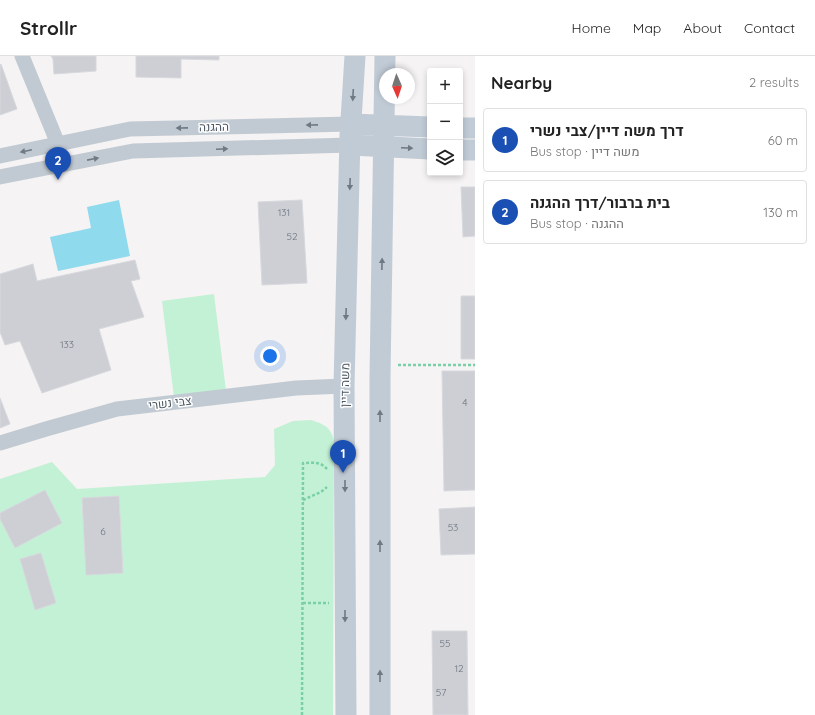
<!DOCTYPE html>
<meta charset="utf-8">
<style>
:root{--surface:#fff;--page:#f2f2f2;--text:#222;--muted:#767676;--line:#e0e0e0;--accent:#0f766e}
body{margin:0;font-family:Quicksand,Heebo,sans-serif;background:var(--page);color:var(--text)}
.controls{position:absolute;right:12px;top:12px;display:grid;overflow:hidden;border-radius:4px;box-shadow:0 2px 6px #0003}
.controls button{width:36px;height:36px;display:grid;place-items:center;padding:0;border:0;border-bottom:1px solid var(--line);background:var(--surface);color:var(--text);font:20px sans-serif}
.compass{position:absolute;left:379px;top:12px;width:36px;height:36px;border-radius:50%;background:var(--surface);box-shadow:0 2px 6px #0003;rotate:177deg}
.you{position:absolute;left:270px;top:300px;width:14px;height:14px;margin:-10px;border:3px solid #fff;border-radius:50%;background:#1a73e8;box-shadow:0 0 0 6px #1a73e833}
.badge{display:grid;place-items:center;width:26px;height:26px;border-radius:50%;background:var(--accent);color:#fff;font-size:13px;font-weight:700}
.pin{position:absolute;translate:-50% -33px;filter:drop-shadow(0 1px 2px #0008)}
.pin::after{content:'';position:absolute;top:21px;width:14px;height:12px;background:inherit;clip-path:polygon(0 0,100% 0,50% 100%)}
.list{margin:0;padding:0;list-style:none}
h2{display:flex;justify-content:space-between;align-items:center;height:52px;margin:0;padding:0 16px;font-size:17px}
h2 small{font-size:13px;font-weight:400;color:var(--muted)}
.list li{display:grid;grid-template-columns:26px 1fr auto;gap:12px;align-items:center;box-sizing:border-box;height:64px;margin:0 8px 8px;padding:0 8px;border:1px solid var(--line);border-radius:4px}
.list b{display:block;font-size:15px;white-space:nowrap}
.list p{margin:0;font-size:13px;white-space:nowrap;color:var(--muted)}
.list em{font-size:13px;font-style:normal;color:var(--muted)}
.icon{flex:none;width:22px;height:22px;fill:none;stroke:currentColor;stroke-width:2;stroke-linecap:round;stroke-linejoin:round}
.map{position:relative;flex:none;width:475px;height:659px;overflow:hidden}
header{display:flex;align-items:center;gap:24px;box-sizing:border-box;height:56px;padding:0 20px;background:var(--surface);border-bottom:1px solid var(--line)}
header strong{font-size:19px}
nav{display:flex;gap:22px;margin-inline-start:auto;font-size:14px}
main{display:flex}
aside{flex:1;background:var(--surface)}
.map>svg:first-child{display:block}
</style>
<header>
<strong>Strollr</strong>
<nav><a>Home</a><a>Map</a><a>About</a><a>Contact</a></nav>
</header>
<main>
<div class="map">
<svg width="475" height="659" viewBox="0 0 475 659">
<rect width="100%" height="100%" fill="#f5f3f3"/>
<path fill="#c3f1d5" d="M 214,238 L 226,335 L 174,341 L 162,245 Z
M 311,364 C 323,368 330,370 334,384 L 333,659 L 0,659 L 0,423 L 52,406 L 77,433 L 265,421 L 275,409 L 274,373 L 293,365 Z"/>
<path fill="#90daee" d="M 119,144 L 130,200 L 58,215 L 50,181 L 91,172 L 87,151 Z"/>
<path fill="#cdcfd5" stroke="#d7d9de" d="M 51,0 L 96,0 L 96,15 L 54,18 L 53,3 Z
M 136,0 L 219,0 L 219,4 L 181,3 L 181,22 L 136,21 Z
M 1,8 L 17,53 L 0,59 L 0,9 Z
M 461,131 L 475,131 L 475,180 L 463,181 Z
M 302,144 L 307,227 L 262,229 L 258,146 Z
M 135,204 L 140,223 L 131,225 L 144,261 L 99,273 L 111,314 L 42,337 L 20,285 L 5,289 L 0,276 L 0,218 L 33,208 L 37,225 Z
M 461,240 L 475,240 L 475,303 L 461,303 Z
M 442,315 L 475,315 L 475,434 L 444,435 Z
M 0,342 L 10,368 L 0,372 Z
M 45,434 L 62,467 L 15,492 L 0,463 L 0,457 Z
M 119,440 L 123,517 L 86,519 L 82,442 Z
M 475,451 L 475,498 L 441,499 L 439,453 Z
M 41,497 L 56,547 L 35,554 L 20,503 Z
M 432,575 L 467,575 L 468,659 L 433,659 Z"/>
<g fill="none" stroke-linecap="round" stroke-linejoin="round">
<path stroke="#7ad0a6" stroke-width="2.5" stroke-dasharray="3 2" stroke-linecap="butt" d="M 398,309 L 475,309
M 303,444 L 321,436 L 327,431
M 303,547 L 329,547
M 302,659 L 303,407 C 313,407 320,405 327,413"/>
<path stroke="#c1cad2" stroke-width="15" d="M 22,0 L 58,88
M 0,100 L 130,73 L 351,68
M 0,121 L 133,95 L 351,89
M 0,387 L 46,373 L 117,353 L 296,332 L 344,330"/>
<path stroke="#c1cbd6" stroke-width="21" d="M 351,68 L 430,71
M 460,72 L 475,72
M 351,89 L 430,93
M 460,94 L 475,94
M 346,659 L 344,330 L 350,80 L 355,0
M 380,659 L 380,322 L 385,0"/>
</g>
<defs><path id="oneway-solid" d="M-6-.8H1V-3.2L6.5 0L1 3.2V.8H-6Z"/></defs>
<g fill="#6e7984">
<use href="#oneway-solid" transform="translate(353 39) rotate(93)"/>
<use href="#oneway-solid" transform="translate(407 92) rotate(2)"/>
<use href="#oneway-solid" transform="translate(350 128) rotate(92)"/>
<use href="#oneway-solid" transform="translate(382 208) rotate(-89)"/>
<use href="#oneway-solid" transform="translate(346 258) rotate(92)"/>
<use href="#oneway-solid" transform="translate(380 360) rotate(-90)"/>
<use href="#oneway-solid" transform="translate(345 430) rotate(90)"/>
<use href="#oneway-solid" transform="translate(380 490) rotate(-90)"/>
<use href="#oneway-solid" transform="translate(345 560) rotate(90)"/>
<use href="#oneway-solid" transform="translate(380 620) rotate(-90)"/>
</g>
<g fill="#6e7983">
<use href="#oneway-solid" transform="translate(312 69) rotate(179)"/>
<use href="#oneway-solid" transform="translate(182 72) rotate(179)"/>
<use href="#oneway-solid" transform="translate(222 93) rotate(-2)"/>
<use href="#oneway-solid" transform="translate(26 95) rotate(168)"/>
<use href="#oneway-solid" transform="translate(93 103) rotate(-11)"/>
</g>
<g text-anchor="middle" stroke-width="3" stroke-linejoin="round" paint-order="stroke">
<g font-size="10" fill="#6b747e">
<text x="284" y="160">131</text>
<text x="292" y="184">52</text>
<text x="67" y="292">133</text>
<text x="465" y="350">4</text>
<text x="453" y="475">53</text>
<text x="103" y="479">6</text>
<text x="445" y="591">55</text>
<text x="459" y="616">12</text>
<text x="441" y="640">57</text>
</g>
<g font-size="12" fill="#4a5661" stroke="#fff">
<text transform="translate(214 71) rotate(-1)" y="4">ההגנה</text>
<text transform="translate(345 329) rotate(-89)" y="4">משה דיין</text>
<text transform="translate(170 347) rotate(-7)" y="4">צבי נשרי</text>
</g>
</g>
</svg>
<div class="controls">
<button>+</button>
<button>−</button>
<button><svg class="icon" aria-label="layers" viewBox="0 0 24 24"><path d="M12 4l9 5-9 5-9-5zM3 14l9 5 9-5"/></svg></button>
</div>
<svg class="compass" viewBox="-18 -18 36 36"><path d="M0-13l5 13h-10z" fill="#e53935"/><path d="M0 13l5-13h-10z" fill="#767676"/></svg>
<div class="you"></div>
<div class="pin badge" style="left:343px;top:417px;background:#1a4fb4">1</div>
<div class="pin badge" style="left:58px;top:124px;background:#1a4fb4">2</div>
</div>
<aside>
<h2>Nearby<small>2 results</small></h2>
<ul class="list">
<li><span class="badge" style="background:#1a4fb4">1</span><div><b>דרך משה דיין/צבי נשרי</b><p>Bus stop · משה דיין</p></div><em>60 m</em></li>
<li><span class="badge" style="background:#1a4fb4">2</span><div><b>בית ברבור/דרך ההגנה</b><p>Bus stop · ההגנה</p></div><em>130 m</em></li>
</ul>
</aside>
</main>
